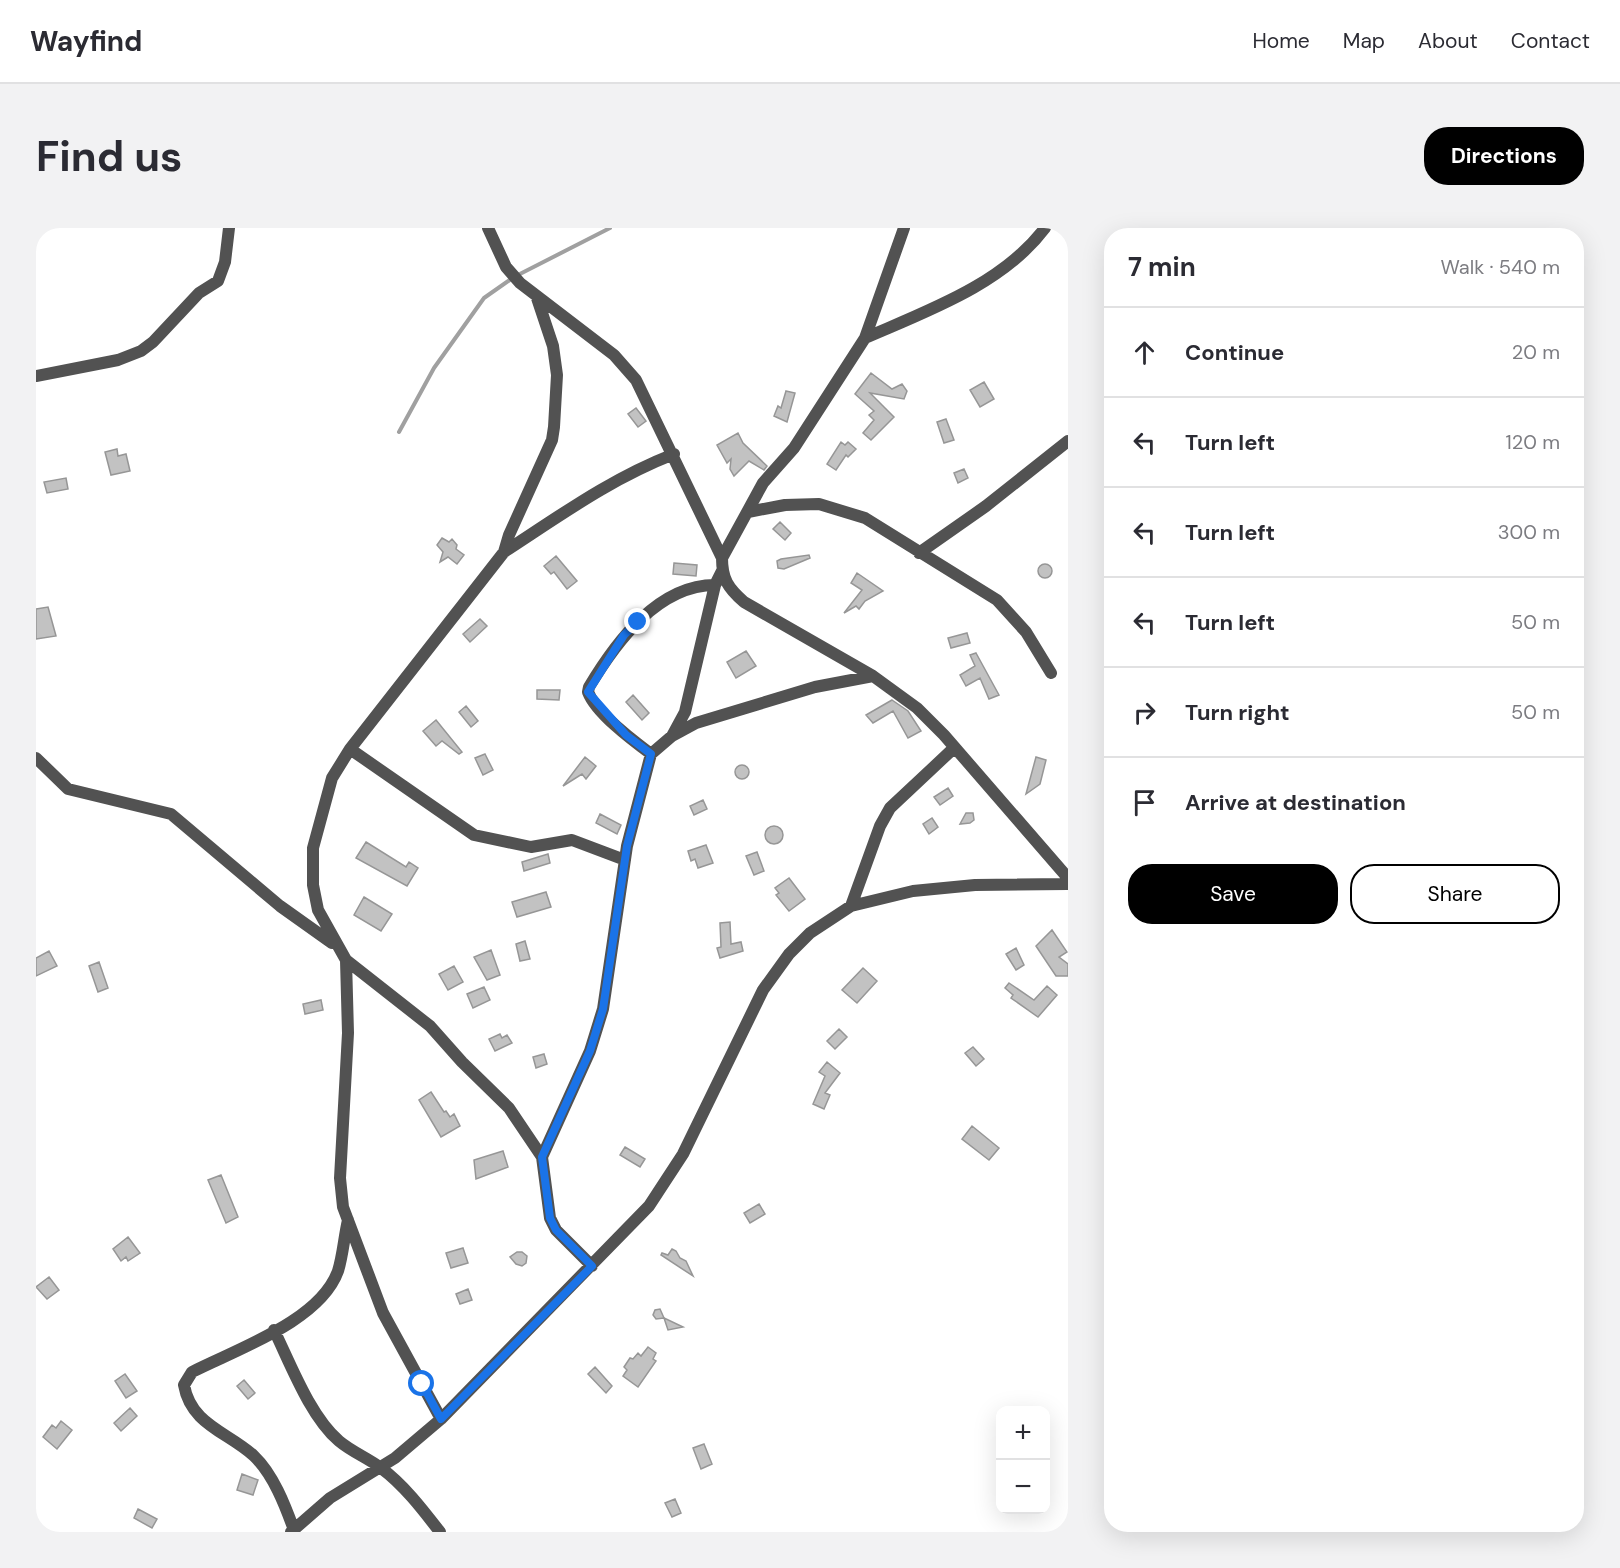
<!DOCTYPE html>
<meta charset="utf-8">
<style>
:root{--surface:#fff;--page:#f2f2f3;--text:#2b2b33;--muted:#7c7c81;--line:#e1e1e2;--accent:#000}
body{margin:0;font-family:"DM Sans",sans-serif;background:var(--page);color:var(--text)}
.controls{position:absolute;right:18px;bottom:18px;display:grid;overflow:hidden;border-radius:12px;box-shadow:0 6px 24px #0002}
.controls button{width:54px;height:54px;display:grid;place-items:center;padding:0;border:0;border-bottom:2px solid var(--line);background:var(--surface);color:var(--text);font:30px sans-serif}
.stop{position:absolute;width:18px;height:18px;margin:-14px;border:4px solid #1a73e8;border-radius:50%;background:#fff}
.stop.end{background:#1a73e8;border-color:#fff;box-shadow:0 2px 6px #0008}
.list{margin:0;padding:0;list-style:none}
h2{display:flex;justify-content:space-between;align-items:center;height:78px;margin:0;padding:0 24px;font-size:26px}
h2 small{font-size:20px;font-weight:400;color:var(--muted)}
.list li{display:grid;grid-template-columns:39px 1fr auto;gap:18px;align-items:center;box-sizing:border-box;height:90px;padding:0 24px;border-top:2px solid var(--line)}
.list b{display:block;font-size:22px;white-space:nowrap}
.list em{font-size:20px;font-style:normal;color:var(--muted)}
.actions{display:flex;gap:12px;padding:18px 24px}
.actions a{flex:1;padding:14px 0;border:2px solid var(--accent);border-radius:24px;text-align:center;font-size:21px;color:var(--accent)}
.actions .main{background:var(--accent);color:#fff}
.icon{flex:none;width:33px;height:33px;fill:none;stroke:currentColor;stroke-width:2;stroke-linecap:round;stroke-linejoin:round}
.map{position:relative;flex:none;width:1032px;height:1304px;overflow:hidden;border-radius:24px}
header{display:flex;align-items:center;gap:36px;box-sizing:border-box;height:84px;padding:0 30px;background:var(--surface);border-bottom:2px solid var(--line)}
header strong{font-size:28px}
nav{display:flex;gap:33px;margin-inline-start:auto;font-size:21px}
.intro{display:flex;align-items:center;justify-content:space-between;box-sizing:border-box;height:144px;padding:0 36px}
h1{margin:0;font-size:42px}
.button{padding:15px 27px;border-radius:24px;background:var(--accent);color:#fff;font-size:21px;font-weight:700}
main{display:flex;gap:36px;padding:0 36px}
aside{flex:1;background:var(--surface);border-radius:24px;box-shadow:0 6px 24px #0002}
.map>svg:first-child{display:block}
</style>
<header>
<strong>Wayfind</strong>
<nav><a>Home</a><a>Map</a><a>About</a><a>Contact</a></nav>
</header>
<div class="intro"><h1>Find us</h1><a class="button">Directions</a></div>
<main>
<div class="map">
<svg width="1032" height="1304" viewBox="0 0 1032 1304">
<rect width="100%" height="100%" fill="#fff"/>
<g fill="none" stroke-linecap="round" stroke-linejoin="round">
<path stroke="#a0a0a0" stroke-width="4" d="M 363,204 L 398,140 L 448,70 L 478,49 L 574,0"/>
</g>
<path fill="#c2c2c2" stroke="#969696" stroke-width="1.5" d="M 835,145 L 856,161 L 866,156 L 871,163 L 868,171 L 834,165 L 858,189 L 835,212 L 827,205 L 838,192 L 833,187 L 838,183 L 819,166 Z
M 948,154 L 958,171 L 944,179 L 934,162 Z
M 750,163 L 759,165 L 751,194 L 738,188 L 742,178 L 745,180 Z
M 600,180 L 610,193 L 602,199 L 592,186 Z
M 910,191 L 918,212 L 908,215 L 901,194 Z
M 702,205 L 707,215 L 731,238 L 728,242 L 713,233 L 698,248 L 694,241 L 695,231 L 691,235 L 681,217 Z
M 805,214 L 809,217 L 812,214 L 820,221 L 812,229 L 810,227 L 800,242 L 791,236 Z
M 81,221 L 82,228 L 90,226 L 94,243 L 75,247 L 69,224 Z
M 928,241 L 932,250 L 922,255 L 918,245 Z
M 30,250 L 32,261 L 11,265 L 8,254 Z
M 744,294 L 755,305 L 749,312 L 737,301 Z
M 406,310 L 413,314 L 416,311 L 421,317 L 420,321 L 428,327 L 421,336 L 412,329 L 404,334 L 407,324 L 401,317 Z
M 773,327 L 774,330 L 748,341 L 742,340 L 741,333 L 745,331 Z
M 520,328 L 541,353 L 531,361 L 518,344 L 515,346 L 508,338 Z
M 638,335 L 661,337 L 660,348 L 637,346 Z
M1002 343a7 7 0 1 1 14 0a7 7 0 1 1-14 0Z
M 821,345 L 847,363 L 829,373 L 823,381 L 820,378 L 808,385 L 826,362 L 815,355 Z
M 12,379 L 20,408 L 0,411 L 0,381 Z
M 444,391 L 451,398 L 434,414 L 427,406 Z
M 931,405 L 934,415 L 915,420 L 912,410 Z
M 710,423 L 720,438 L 700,450 L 691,434 Z
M 940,425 L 963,467 L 953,471 L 944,450 L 930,458 L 924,447 L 939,438 L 934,427 Z
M 501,462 L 524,462 L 523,472 L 501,471 Z
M 597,467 L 613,485 L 606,492 L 590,474 Z
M 856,472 L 872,483 L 885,503 L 872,510 L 857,483 L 837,495 L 830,487 Z
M 430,478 L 442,493 L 435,499 L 423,484 Z
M 400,492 L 426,524 L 423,526 L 406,513 L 400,518 L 387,503 Z
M 449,526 L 457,542 L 447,547 L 439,530 Z
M 549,529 L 560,538 L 550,551 L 546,546 L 527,558 Z
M 1000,529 L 1010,532 L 1004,556 L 990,566 Z
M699 544a7 7 0 1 1 14 0a7 7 0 1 1-14 0Z
M 912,560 L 917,568 L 904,577 L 898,569 Z
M 667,572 L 671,581 L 658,587 L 654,578 Z
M 930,585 L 937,585 L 938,592 L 934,595 L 924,596 Z
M 564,586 L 585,597 L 581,606 L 560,595 Z
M 896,590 L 902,599 L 893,606 L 887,596 Z
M729 607a9 9 0 1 1 18 0a9 9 0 1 1-18 0Z
M 330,614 L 370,639 L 373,634 L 382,640 L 371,658 L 320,630 Z
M 670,617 L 677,635 L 662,640 L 659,631 L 655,633 L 652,623 Z
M 721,624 L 728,643 L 718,647 L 710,628 Z
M 512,626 L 514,635 L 488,643 L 486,634 Z
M 753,650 L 769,671 L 753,683 L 740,667 L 743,665 L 739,660 Z
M 510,664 L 515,679 L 481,689 L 476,674 Z
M 328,669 L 356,686 L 345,703 L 318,687 Z
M 694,694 L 695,716 L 705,714 L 707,723 L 684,730 L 681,720 L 685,719 L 684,695 Z
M 1016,702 L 1031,724 L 1023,729 L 1032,736 L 1032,748 L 1020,748 L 1000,718 Z
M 489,713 L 494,731 L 484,733 L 480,716 Z
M 980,720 L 988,737 L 980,742 L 970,726 Z
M 455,722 L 464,747 L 451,752 L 438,729 Z
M 13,723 L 21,738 L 0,748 L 0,730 Z
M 63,734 L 72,760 L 62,764 L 53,738 Z
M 418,738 L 427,754 L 412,762 L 403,746 Z
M 827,740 L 841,753 L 821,775 L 806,762 Z
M 973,755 L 998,772 L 1011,758 L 1021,767 L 1002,789 L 975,770 L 977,767 L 969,760 Z
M 448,759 L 454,772 L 437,780 L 431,766 Z
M 285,772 L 287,782 L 269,786 L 267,776 Z
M 803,801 L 811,809 L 799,821 L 791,813 Z
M 464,806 L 466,810 L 471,807 L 476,815 L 459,823 L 453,811 Z
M 937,819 L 948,831 L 940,838 L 929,825 Z
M 508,826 L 511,836 L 500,840 L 497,829 Z
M 791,834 L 804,845 L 789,865 L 794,867 L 788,881 L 777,876 L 789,848 L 783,844 Z
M 395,864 L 408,884 L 410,883 L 414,889 L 418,886 L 424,898 L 405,909 L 383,872 Z
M 936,898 L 963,920 L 953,932 L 926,911 Z
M 589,919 L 609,931 L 604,939 L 584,927 Z
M 467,923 L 472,939 L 440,951 L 438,932 Z
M 185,947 L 202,989 L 190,995 L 172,952 Z
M 723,976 L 729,986 L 714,995 L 708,985 Z
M 92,1009 L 104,1025 L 92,1033 L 90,1029 L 85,1033 L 77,1021 Z
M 427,1020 L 432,1035 L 415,1040 L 410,1025 Z
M 636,1021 L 640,1023 L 644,1030 L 650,1033 L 657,1048 L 625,1027 L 626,1025 L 632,1027 Z
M 481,1024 L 486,1024 L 491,1028 L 490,1035 L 486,1038 L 480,1036 L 474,1029 Z
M 13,1049 L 23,1062 L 11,1071 L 0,1059 Z
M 432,1061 L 436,1072 L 424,1076 L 420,1066 Z
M 624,1081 L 628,1090 L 647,1099 L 632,1102 L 628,1090 L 620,1091 L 617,1087 L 619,1082 Z
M 612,1119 L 620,1125 L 617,1131 L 620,1133 L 602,1159 L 587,1148 L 591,1142 L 588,1139 L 594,1130 L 597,1131 L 602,1125 L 605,1128 Z
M 559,1139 L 576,1158 L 570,1165 L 552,1146 Z
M 89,1146 L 101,1163 L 90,1170 L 79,1153 Z
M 208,1152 L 219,1165 L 212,1171 L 201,1158 Z
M 94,1180 L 101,1188 L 85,1203 L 78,1195 Z
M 25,1193 L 36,1202 L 21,1221 L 7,1209 L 16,1197 L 20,1200 Z
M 668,1216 L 676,1236 L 665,1241 L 657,1220 Z
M 206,1246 L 222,1252 L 217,1267 L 201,1262 Z
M 639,1271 L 645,1285 L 636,1289 L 629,1275 Z
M 102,1281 L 121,1291 L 116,1300 L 98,1290 Z"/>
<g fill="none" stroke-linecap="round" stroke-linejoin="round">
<path stroke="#525252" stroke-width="12" d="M 452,0 L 470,39 L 484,55 L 578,127 L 600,152 L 686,330 C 686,351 692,360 708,374 L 837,448 L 881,480 L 908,507 L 1032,650
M 829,110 C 891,83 967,56 1009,0
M 0,148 L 82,132 L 105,123 L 117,114 L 163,65 L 182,53 L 189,34 L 193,0
M 712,284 L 749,277 L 783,276 L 829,290 L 961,372 L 990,404 L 1015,445
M 468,324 C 525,287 574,251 638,226
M 883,325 L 950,278 L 1032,213
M 686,330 L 727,255 L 758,220 L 829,110 L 868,0
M 636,508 L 649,484 L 679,357
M 314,521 L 438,607 L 495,619 L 536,612 L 589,632
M 615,526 L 636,508 L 660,495 L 779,459 L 837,448
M 0,530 L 32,561 L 135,586 L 244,678 L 296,715
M 815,678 L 844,598 L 854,580 L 918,520
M 310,732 L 394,798 L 426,834 L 473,880 L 506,929 L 514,990 L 520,1002 L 556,1038
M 506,929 L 554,823 L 567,781 L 591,618 L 615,526 C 596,512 560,485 552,464 L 553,459 C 580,414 622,357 679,357 L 686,343
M 238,1102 C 255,1137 274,1188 303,1213 C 316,1224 332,1230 345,1240 C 368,1257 387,1282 404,1304
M 405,1191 L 347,1085 L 307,979 L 304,950 L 312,805 L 310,732 L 282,682 L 277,657 L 277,620 L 296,550 L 314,521 L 468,324 L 473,307 L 516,212 L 518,199 L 521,147 L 517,118 L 501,70
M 258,1302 C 249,1277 237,1246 218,1228 C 192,1204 155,1197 148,1157 L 156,1144 C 201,1121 284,1093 302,1043 C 307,1027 308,1009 312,992
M 255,1304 L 294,1270 L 359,1230 L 405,1191 L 613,978 L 647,926 L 727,762 L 753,726 L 774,705 L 815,678 L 877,663 L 939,657 L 1032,656"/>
</g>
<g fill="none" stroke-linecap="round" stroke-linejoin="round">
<path stroke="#1a73e8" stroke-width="8" d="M 386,1156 L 405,1191 L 556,1038 L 520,1002 L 514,990 L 506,929 L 554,823 L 567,781 L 591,618 L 615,526 L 590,507 L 552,464 L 588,407 L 602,394"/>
</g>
</svg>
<div class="controls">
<button>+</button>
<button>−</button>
</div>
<div class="stop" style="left:386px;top:1156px"></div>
<div class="stop end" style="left:602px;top:394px"></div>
</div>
<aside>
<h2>7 min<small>Walk · 540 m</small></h2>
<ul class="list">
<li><svg class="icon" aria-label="ahead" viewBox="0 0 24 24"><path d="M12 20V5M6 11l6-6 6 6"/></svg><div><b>Continue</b></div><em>20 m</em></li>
<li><svg class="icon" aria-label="left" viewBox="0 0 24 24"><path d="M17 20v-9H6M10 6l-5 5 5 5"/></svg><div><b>Turn left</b></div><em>120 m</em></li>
<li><svg class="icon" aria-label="left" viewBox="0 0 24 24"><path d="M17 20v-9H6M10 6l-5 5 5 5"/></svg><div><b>Turn left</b></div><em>300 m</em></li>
<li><svg class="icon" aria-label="left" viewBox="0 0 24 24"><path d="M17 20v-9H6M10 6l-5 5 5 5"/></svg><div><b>Turn left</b></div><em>50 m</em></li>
<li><svg class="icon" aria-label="right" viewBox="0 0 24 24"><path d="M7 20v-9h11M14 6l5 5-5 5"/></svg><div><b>Turn right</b></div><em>50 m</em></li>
<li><svg class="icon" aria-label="arrive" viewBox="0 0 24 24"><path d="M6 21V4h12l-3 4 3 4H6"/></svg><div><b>Arrive at destination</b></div></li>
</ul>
<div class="actions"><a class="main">Save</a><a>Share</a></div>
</aside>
</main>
